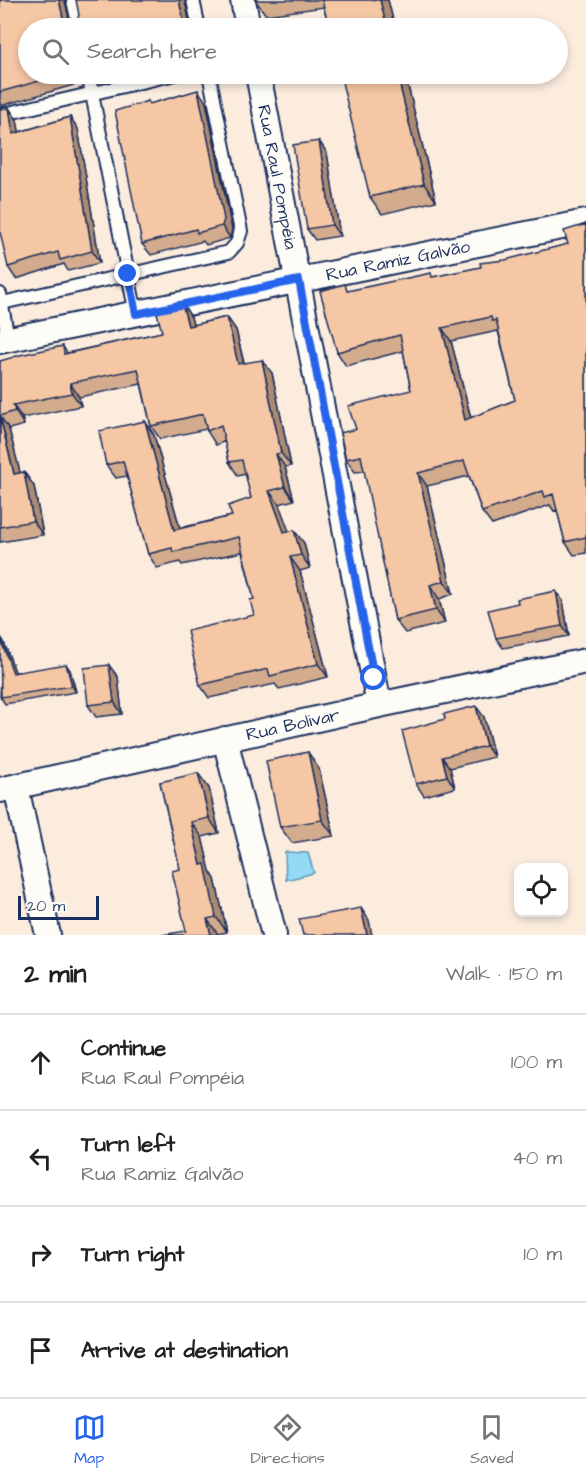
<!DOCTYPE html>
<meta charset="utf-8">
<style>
:root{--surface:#fff;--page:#f2f2f2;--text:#202124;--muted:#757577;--line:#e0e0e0;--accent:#2563eb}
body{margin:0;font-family:"Architects Daughter",sans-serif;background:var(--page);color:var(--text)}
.controls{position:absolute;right:18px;bottom:18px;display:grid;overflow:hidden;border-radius:12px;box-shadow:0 3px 9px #0003}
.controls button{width:54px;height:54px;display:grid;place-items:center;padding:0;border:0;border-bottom:2px solid var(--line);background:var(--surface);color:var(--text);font:30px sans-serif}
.scale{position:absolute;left:18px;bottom:15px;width:81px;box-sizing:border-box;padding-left:6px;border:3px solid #1b2f5e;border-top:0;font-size:16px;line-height:21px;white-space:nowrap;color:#1b2f5e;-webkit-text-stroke:4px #fdfcf7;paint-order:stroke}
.stop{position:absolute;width:18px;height:18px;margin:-14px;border:4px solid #2563eb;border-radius:50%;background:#fff}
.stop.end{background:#2563eb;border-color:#fff;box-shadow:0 2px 6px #0008}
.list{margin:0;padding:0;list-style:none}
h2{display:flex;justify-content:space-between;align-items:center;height:78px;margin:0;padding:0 24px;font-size:26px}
h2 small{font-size:20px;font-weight:400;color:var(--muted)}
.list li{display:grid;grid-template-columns:39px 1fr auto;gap:18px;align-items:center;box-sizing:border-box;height:96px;padding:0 24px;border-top:2px solid var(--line)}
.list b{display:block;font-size:22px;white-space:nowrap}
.list p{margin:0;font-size:20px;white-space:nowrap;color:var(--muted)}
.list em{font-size:20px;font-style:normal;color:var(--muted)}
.icon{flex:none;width:33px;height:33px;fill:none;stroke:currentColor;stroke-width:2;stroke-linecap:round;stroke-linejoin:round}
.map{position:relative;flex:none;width:586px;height:935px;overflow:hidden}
.search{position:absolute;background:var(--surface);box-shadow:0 3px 9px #0003;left:18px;right:18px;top:18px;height:66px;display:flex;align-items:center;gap:15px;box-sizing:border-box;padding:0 21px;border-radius:33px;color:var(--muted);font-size:22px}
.sheet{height:462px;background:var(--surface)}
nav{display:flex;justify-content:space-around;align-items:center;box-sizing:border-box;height:84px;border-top:2px solid var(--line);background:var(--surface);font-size:16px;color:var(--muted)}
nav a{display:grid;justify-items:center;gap:3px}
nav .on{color:var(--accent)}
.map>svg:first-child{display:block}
</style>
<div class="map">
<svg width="586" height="935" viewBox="0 0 586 935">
<rect width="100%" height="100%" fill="#fbecde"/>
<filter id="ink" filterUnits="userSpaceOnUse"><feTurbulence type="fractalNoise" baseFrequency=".0167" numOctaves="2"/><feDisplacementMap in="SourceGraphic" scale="12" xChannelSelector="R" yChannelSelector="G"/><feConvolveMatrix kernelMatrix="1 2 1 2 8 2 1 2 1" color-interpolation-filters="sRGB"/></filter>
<g filter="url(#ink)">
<path fill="#93daf5" stroke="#6396b9" stroke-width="1.5" d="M 285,852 L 308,853 L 314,873 L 286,880 Z"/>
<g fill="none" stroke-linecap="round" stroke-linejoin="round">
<g stroke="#1b2f5e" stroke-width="16">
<path id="lane" d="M 73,0 L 79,28
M 193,0 L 199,28
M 88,74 L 136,314
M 0,115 L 175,74
M 0,294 L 8,339
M 2,303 L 229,252 L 237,243 L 241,231 L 209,74"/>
</g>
<g stroke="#1b2f5e" stroke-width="28">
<g id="street">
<path d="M 243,0 L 248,28"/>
<path id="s1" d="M 258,74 L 379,705"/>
<path id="s2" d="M 0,341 L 586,222"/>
<path d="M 225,739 L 274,935"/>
<path d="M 16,787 L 48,935"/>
<path id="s3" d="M 0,790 L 379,705 L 586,661"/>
</g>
</g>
<use href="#lane" stroke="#fdfcf7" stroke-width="12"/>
<use href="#street" stroke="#fdfcf7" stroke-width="24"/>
</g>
<path fill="#d3ab8d" stroke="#1b2f5e" stroke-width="1.5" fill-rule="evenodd" d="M 0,0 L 65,1 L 70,24 L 185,2 L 190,24 L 193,28 L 28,28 L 28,74 L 80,74 L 81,83 L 0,106 Z
M 255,0 L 388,0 L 395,28 L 329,28 L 324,7 L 266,15 Z
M 94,74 L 129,74 L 114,78 L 111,74 L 97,78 Z
M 405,74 L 436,201 L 382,214 L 370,197 Z
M 148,101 L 150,104 L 206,102 L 232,230 L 230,238 L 206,245 L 203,241 L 151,255 L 142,244 Z
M 9,108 L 17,120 L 19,132 L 70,117 L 78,129 L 100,263 L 68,271 L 64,264 L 16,279 L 8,267 Z
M 319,141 L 327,153 L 340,236 L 315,240 L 307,229 Z
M 586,224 L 586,553 L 574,555 L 565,542 L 557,510 L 554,511 L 550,505 L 492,525 L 482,512 L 469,476 L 427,486 L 453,594 L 439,599 L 445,623 L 405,633 L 395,620 L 365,471 L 355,472 L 346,459 L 356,429 L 411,390 L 403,351 L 346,366 L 337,352 L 434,277 L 481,267 L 568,244 ZM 498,331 L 515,400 L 471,418 L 451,341 Z
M 182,303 L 191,317 L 193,325 L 227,317 L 236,330 L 244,363 L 272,373 L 291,466 L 285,467 L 294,500 L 279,504 L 288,531 L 304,543 L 310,568 L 300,571 L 328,677 L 279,689 L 275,684 L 209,698 L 200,685 L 254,615 L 254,599 L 242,552 L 182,565 L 180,562 L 157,568 L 148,554 L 127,476 L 116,478 L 106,465 L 145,421 L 154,435 L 180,528 L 232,516 L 251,498 L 246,474 L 238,476 L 229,462 L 225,441 L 216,445 L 207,431 L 206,429 L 160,439 L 151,426 L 141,384 L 79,397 L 81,406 L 22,418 L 24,425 L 9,429 L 20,473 L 24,472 L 34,486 L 43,535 L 0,542 L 0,361 L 63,346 L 67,353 L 162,332 Z
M 563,601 L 569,636 L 503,648 L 496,638 Z
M 3,640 L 15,672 L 70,670 L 76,692 L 5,704 L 0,696 Z
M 118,677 L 122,714 L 96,717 L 88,705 Z
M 484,717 L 494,757 L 450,768 L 455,788 L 424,796 L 416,784 L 445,719 Z
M 319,769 L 334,836 L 292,843 L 280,827 Z
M 160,782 L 209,788 L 219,833 L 202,837 L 210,871 L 215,879 L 227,932 L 218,934 L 186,931 L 180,869 Z"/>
<path fill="#ac8b73" stroke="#1b2f5e" stroke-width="1.5" d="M 59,0 L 66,0 L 65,1 L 71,28 L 63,18 Z
M 179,0 L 185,0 L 185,2 L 191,28 L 183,19 Z
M 380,0 L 388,0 L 395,28 L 386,28 Z
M 75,74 L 80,74 L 81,83 Z
M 397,74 L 405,74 L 436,201 L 424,184 Z
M 198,90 L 206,102 L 232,230 L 230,238 L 222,226 Z
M 9,108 L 17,120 L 22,146 L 13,134 Z
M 70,117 L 78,129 L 100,263 L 92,251 Z
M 319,141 L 327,153 L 340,236 L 332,225 Z
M 182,303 L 191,317 L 197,339 L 188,326 Z
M 227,317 L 236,330 L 247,378 L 238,364 Z
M 442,328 L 451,341 L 475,434 L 465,420 Z
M 262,360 L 272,373 L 291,466 L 281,453 Z
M 70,383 L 79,397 L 81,406 L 72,393 Z
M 13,405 L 22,418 L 24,425 L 15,411 Z
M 0,416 L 9,429 L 24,488 L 14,474 Z
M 145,421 L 154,435 L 184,543 L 174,530 Z
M 276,454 L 285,467 L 294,500 L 285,487 Z
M 24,472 L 34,486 L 43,535 L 33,521 Z
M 418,473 L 427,486 L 453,594 L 444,581 Z
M 269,491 L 279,504 L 294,545 L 284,532 Z
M 294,530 L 304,543 L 310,568 L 301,555 Z
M 290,557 L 300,571 L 328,677 L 318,664 Z
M 430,585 L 439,599 L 445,623 L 436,610 Z
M 556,591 L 563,601 L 569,636 L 562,626 Z
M 0,636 L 3,640 L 18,679 L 13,673 Z
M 66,664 L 70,670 L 76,692 L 72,686 Z
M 109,665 L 118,677 L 122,714 L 114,702 Z
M 476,706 L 484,717 L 494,757 L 486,746 Z
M 308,752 L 319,769 L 334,836 L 322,820 Z
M 442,757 L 450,768 L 455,788 L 447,776 Z
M 198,773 L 209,788 L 219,833 L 209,818 Z
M 191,822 L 202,837 L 210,871 L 215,879 L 227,932 L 216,917 L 201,865 Z
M 361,908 L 369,920 L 372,935 L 367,935 Z
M 207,919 L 218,934 L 218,935 L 211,935 Z"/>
<path fill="#f5c7a4" stroke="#1b2f5e" stroke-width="1.5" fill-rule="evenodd" d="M 0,0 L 59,0 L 63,18 L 68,24 L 76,23 L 79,15 L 76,0 L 179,0 L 183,19 L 190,24 L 191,28 L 28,28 L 28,74 L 64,74 L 0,92 Z
M 322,0 L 380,0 L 387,28 L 329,28 Z
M 340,74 L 397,74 L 424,184 L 370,197 Z
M 198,90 L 224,219 L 222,226 L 197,233 L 196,229 L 142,244 L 115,111 L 148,101 L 149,104 Z
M 9,108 L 13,134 L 70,117 L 92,251 L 60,260 L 58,252 L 8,267 L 0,232 L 0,109 Z
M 319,141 L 332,225 L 307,229 L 293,145 Z
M 586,224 L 586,537 L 565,542 L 553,494 L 545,497 L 543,491 L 482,512 L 464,461 L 418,473 L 444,581 L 430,585 L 436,610 L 395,620 L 361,456 L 346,459 L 340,433 L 356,429 L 348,406 L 411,390 L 400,335 L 337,352 L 320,291 L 345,284 L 347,291 L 431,273 L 432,277 L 481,267 L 480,263 L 505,260 L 568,244 L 564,231 ZM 491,317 L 492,321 L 496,320 L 515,400 L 465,420 L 442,328 Z
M 182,303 L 188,326 L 227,317 L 238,364 L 262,360 L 281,453 L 276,454 L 285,487 L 269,491 L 284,532 L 294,530 L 301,555 L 290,557 L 318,664 L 270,676 L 268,669 L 200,685 L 187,631 L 254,615 L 250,600 L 254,599 L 239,537 L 173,552 L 172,548 L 148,554 L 123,461 L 106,465 L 99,431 L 145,421 L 174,530 L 232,516 L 228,506 L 251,498 L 242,460 L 229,462 L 221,425 L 207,431 L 203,414 L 151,426 L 138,369 L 70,383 L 72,393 L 13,405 L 15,411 L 0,416 L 0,361 L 20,355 L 63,346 L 64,354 L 162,332 L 156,309 Z
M 0,417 L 14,474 L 24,472 L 33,521 L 0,527 Z
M 556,591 L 562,626 L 496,638 L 488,610 L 518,603 L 517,599 Z
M 0,638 L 13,673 L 66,664 L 72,686 L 1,697 Z
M 109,665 L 114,702 L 88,705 L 84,668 Z
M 476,706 L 486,746 L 442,757 L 447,776 L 416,784 L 402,731 L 445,719 L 444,714 Z
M 308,752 L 322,820 L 280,827 L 266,761 Z
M 198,773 L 209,818 L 191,822 L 201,865 L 205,864 L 216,917 L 207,919 L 211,935 L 162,935 L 186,931 L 172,871 L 180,869 L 160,782 Z
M 361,908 L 367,935 L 303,935 L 299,919 Z"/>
</g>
<g fill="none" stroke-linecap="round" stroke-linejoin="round" filter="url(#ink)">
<path stroke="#2563eb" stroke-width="8" d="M 128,274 L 136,314 L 299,280 L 374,678"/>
</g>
<g text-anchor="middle" stroke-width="5" stroke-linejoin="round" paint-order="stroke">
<g font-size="18" fill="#1b2f5e" stroke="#fdfcf7">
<text dy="6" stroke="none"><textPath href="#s1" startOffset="105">Rua Raul Pompéia</textPath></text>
<text dy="6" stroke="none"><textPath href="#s2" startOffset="406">Rua Ramiz Galvão</textPath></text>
<text dy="6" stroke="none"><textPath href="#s3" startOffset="300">Rua Bolivar</textPath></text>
</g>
</g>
</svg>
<div class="controls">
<button><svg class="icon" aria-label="locate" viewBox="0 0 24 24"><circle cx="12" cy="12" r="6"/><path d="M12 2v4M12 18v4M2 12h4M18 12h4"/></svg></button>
</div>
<div class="scale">20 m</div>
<div class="stop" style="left:374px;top:678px"></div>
<div class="stop end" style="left:128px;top:274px"></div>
<div class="search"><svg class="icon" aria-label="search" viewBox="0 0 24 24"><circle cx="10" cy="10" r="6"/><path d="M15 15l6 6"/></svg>Search here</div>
</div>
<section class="sheet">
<h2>2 min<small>Walk · 150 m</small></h2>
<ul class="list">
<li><svg class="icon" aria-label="ahead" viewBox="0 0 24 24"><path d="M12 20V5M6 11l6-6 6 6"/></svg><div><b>Continue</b><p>Rua Raul Pompéia</p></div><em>100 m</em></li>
<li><svg class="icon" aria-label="left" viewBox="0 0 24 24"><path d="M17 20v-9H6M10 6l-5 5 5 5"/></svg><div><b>Turn left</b><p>Rua Ramiz Galvão</p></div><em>40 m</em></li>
<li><svg class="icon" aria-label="right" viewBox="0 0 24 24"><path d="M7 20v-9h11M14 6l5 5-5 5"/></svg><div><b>Turn right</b></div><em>10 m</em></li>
<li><svg class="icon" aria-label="arrive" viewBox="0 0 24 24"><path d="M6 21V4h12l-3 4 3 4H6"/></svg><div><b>Arrive at destination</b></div></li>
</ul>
</section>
<nav>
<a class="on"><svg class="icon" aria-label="map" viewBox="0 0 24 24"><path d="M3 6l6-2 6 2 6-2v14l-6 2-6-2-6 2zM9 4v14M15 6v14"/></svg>Map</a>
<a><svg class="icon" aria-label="directions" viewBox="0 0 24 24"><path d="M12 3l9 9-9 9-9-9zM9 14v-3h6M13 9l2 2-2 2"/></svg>Directions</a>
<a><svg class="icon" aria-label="saved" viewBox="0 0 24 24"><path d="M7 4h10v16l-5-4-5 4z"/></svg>Saved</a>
</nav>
